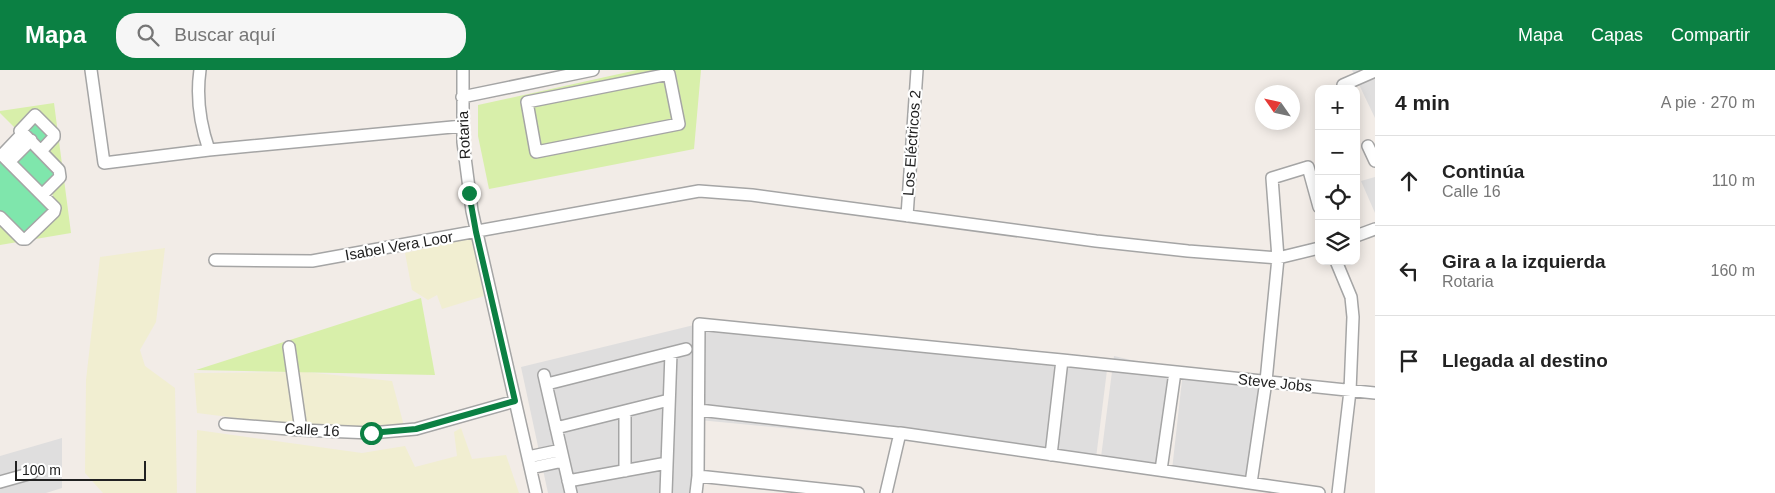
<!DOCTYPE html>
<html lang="es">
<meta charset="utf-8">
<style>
:root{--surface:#fff;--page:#f6f6f6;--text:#222;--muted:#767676;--line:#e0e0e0;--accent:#0b8043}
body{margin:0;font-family:Arial,sans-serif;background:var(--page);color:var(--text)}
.controls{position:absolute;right:15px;top:15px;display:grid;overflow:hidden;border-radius:10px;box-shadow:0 2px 12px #0003}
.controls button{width:45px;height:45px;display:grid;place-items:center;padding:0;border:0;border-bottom:1px solid var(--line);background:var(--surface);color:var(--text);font:25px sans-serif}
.compass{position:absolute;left:1255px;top:15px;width:45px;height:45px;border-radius:50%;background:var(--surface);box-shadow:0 2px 12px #0003;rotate:304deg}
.scale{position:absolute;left:15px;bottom:12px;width:131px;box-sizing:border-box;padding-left:5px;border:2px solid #212121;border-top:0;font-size:14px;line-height:18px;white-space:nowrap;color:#212121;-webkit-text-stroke:4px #fff;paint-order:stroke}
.stop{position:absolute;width:15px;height:15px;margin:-11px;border:4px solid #0b8043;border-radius:50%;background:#fff}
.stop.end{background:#0b8043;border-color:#fff;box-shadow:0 1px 5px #0008}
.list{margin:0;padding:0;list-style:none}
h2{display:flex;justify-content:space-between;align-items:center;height:65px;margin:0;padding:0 20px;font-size:21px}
h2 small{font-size:16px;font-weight:400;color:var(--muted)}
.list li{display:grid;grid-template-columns:32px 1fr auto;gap:15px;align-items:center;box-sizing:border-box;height:90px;padding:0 20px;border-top:1px solid var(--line)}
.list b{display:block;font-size:19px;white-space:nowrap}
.list p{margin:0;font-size:16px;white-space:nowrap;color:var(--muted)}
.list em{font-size:16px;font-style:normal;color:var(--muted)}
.icon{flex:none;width:28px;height:28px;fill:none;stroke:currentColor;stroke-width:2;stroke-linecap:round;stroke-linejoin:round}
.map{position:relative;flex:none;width:1375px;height:423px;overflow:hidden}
header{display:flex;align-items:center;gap:30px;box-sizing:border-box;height:70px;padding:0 25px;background:var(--accent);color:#fff}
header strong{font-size:24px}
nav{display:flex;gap:28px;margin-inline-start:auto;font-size:18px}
.search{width:350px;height:45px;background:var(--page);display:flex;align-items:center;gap:12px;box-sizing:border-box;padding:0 18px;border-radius:20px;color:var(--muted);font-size:19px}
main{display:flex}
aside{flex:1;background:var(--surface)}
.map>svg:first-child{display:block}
</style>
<header>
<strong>Mapa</strong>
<div class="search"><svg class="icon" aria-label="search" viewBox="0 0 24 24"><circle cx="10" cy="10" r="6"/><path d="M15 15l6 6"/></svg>Buscar aquí</div>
<nav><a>Mapa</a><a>Capas</a><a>Compartir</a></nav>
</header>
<main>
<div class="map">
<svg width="1375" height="423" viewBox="0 0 1375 423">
<rect width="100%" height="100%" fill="#f2ece7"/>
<path fill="#dfdede" d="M 1352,0 L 1375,0 L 1375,48 Z
M 1375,107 L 1375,143 L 1361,111 Z
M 694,255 L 694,401 L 690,423 L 548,423 L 521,297 Z
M 702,255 L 1108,292 L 1096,388 L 699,350 Z
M 1114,286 L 1170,299 L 1155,401 L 1100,395 Z
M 1183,301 L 1268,314 L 1250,410 L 1172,400 Z
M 62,368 L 62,418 L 46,423 L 0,423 L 0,386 Z"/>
<path fill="#f1eed1" d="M 472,168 L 484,226 L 442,239 L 437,225 L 428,230 L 412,220 L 405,183 Z
M 165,178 L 156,252 L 140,280 L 145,296 L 175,318 L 177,423 L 103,423 L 85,403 L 86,310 L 100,187 Z
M 305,302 L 392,311 L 404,356 L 323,359 L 197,343 L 194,303 Z
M 461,358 L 472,389 L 506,385 L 519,423 L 196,423 L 197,360 L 362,383 L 405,376 L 415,397 L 457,386 L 454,362 Z"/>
<path fill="#d8efaa" d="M 637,0 L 701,0 L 694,79 L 489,119 L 478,66 L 478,35 Z
M 54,33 L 71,163 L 0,175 L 0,154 L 17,171 L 57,144 C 51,125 51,105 47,86 C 43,71 36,56 31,42 L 16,57 L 16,59 L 0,43 L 0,41 Z
M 421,228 L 435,305 L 196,300 Z"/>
<path fill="#7fe6ac" d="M 34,49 L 52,66 L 43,75 L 26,58 Z
M 31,76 L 59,105 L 43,120 L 15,91 Z
M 0,90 L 50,138 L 22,166 L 0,144 Z"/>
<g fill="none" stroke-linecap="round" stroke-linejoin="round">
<g stroke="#a5a5a5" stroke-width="14">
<path id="minor" d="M 91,0 L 104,93 L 209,80
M 200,0 C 196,28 200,54 209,80 L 463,56
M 463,0 L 463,72 L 472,141 L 536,423
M 669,4 L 679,54 L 536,82 L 527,32 Z
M 1343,15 L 1375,1
M 462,27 L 593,0
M 23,63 L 20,61 L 35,45 L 54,64 L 54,67 L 41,81
M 1368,76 L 1375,91
M 9,92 L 31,70
M 907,146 L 917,0
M 0,147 L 22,169 L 26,169 L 54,142 L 55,138 L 2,85 L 23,63 L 59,100 L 60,107 L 42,125
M 1356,166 L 1375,159
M 215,190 L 312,191 L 699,121 L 752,125 L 1096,171 L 1188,181 L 1278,188 L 1319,178
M 1336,191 L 1351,227 L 1353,247 L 1350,321 L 1338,423
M 289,277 L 301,360
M 544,305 L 571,423
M 547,314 L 686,279
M 699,340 L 906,364
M 225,354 L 301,360 L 371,363 L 416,359 L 515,331
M 556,358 L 669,330
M 1051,385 L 1062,290 L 1375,323
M 528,387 L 561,380
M 531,398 L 563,391
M 1161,400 L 1175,302
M 625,401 L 625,341
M 698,406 L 858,423
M 568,411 L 667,393
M 0,412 L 32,403
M 1251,413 L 1266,311 L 1278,188 L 1272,108 L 1308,97 L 1319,137
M 666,423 L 671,283
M 696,423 L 698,406 L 699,254 L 1062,290
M 886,423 L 900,363 L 1319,423"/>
</g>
<use href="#minor" stroke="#fff" stroke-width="11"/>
</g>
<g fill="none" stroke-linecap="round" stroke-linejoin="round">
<path stroke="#0b8043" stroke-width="6" d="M 371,363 L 416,359 L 515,331 L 476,162 L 469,123"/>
</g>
<g text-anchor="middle" stroke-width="4.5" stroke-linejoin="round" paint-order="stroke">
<g font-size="15" fill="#212121" stroke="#fff">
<text transform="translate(464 65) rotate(-93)" y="5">Rotaria</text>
<text transform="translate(912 73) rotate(-86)" y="5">Los Eléctricos 2</text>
<text transform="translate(399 176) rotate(-10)" y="5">Isabel Vera Loor</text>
<text transform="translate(1275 313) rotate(6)" y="5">Steve Jobs</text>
<text transform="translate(312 360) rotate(3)" y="5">Calle 16</text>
</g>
</g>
</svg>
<div class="controls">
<button>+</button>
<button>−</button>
<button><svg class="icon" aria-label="locate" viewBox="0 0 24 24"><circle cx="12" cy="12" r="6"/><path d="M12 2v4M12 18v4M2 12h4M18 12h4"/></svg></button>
<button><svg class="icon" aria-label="layers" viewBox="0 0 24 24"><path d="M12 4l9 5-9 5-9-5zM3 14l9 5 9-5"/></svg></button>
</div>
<svg class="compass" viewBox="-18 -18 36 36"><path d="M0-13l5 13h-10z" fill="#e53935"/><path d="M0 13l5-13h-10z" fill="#767676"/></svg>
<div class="scale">100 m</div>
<div class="stop" style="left:371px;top:363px"></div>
<div class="stop end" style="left:469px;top:123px"></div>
</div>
<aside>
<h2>4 min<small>A pie · 270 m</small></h2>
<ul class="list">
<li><svg class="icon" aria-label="ahead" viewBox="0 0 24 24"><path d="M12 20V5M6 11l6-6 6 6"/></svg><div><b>Continúa</b><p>Calle 16</p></div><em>110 m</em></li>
<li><svg class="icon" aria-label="left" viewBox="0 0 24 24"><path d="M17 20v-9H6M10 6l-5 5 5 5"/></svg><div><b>Gira a la izquierda</b><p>Rotaria</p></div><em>160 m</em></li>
<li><svg class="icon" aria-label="arrive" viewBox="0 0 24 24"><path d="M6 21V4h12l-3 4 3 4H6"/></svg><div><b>Llegada al destino</b></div></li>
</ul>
</aside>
</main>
